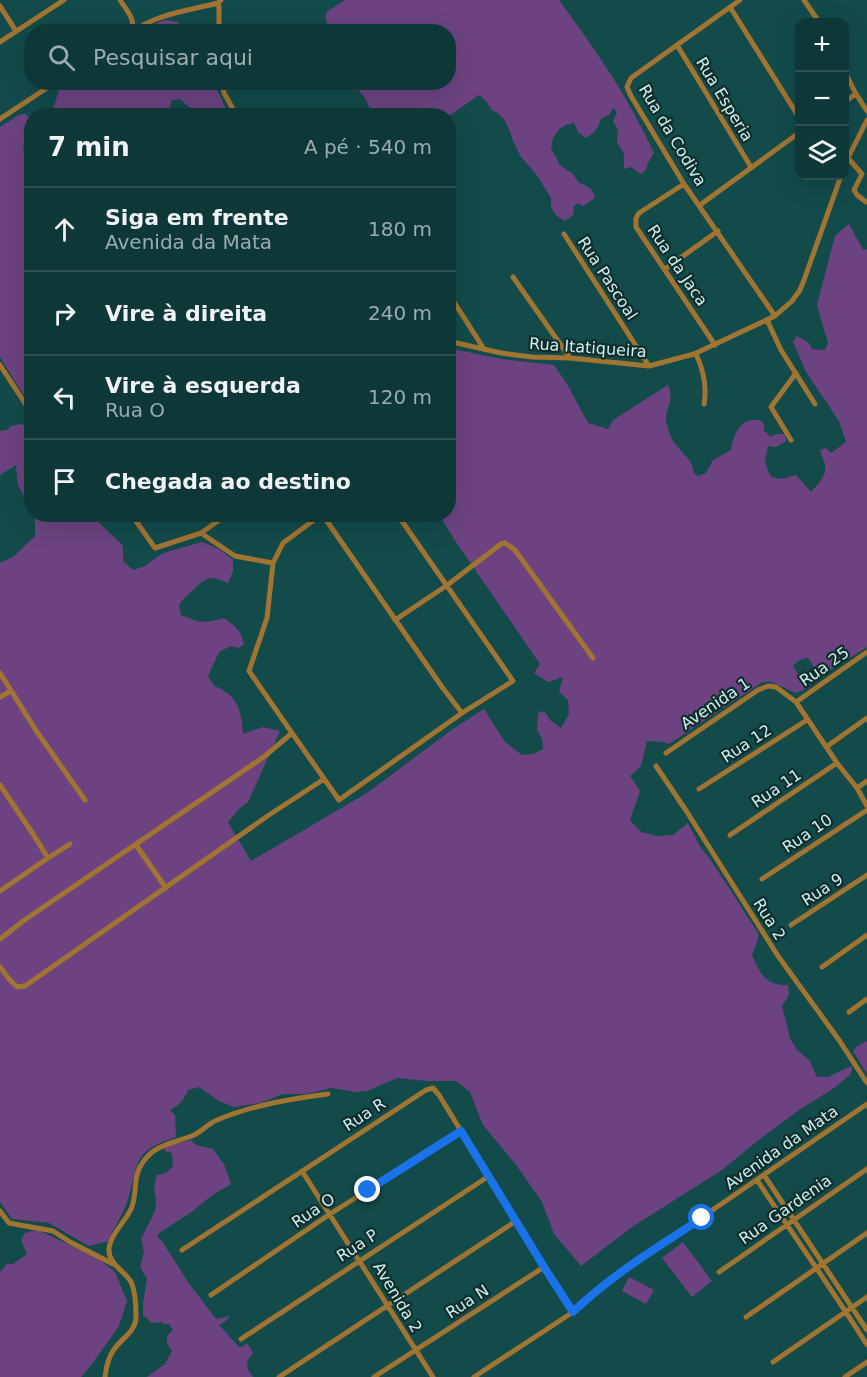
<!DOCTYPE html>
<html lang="pt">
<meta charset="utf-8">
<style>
:root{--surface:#0e3838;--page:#1c4343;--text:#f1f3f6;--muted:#9bacae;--line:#2e5253}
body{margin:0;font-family:"DejaVu Sans",sans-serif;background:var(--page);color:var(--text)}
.controls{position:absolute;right:18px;top:18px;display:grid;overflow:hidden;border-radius:12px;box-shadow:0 6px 24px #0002}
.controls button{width:54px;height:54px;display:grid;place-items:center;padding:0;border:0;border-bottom:2px solid var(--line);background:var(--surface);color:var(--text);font:30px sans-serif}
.stop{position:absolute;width:18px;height:18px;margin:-14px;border:4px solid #1a73e8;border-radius:50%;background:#fff}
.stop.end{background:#1a73e8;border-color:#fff;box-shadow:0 2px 6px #0008}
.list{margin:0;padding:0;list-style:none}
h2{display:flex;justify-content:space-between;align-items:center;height:78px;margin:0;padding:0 24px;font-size:26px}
h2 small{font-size:20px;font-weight:400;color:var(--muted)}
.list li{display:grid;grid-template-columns:39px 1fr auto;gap:18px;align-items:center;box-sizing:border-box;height:84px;padding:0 24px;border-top:2px solid var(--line)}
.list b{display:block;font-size:22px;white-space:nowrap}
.list p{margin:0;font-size:20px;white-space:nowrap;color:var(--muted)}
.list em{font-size:20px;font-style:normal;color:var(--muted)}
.icon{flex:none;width:33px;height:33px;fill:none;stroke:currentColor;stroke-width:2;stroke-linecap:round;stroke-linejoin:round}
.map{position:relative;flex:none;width:867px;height:1377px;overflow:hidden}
.search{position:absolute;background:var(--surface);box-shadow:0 6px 24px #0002;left:24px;top:24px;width:432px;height:66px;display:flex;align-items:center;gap:15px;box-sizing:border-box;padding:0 21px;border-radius:24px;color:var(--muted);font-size:22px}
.panel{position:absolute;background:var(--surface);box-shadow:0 6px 24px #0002;left:24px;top:108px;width:432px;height:414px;border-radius:24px}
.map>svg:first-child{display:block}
</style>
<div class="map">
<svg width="867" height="1377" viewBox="0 0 867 1377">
<rect width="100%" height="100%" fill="#134b4b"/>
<path fill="#6c4380" d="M 345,0 L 559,0 C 595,49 629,98 654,153 L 648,163 L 646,170 L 641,174 L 631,167 L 624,169 L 624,154 L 617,142 L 618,130 L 613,121 L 617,112 L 613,108 L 609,115 L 602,118 C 596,128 599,130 586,138 L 578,132 L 574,123 L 566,125 L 559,129 L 553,138 L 551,148 L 560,165 L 573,174 L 579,183 C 588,186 593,188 595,198 L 583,206 L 578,203 L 574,206 L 573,215 L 565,221 L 557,216 L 551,208 L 551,198 L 536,174 L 521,157 L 513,141 L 510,131 L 504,119 L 499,114 L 492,110 L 486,101 L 479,95 L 449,116 L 374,115 L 364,97 L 356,87 L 356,83 L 448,82 L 448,32 L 328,31 L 328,26 L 325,17 L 328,11 Z
M 164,20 L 178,22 L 183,31 L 141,31 L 150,26 Z
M 69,82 L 214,83 L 227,111 C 210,121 192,111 180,99 L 172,100 L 167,115 L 51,115 L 59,90 Z
M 25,114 L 30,118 L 31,124 L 23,146 L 26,163 L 32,164 L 31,407 L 0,357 L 0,127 L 19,115 Z
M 849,224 L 863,250 L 867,249 L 867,647 L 824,674 C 815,673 813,664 808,658 C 802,658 797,661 793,666 C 797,674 803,679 807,687 L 802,691 L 795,693 C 787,688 779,686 770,681 L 761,683 L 669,744 L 663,742 L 647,741 L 641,766 L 630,776 L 640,791 L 630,820 L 641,832 L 657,836 L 673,835 L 688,823 L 699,845 L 712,862 L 758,933 L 758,939 L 752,955 C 760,974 766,986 788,985 L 789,995 L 782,1006 L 790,1038 L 797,1050 L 809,1060 L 817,1077 L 828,1077 L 851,1066 L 852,1070 L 850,1075 L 834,1088 L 802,1108 L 761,1138 L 722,1170 L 632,1227 L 581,1266 L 554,1234 L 542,1202 L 517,1166 L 483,1125 L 470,1092 L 456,1081 L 427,1081 L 397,1078 L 367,1091 L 356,1092 L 331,1088 L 306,1094 L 283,1094 L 260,1103 L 234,1107 L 219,1101 L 199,1087 L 188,1090 C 184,1100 180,1105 170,1110 L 175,1115 L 176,1137 C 132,1152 140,1160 128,1199 C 124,1213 114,1227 108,1241 L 89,1246 L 49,1223 L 12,1219 L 0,1202 L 0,563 L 13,557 L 35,536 L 35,514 L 92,515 C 101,526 113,535 123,546 L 123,561 L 133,570 L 145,566 L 163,553 L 202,542 L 219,549 L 233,560 L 233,571 L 228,583 C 209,574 207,578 193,590 C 187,595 183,599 179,605 L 181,615 C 201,623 203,624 224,618 C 236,627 241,630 244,645 L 238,648 L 231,646 L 219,652 L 208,676 L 214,686 C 237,694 242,711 243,734 L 263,727 L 280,731 L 248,802 L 239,809 L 228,822 L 251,861 L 367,793 L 450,731 L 484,709 L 505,742 L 522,755 L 533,754 L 543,749 L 542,739 L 537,730 L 538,713 L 544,711 L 551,721 L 561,728 L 569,714 L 568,700 L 559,692 L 563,677 L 548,682 L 534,673 L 540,664 L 456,542 L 439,515 L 448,514 L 449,348 L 501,359 L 554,365 L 567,384 L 588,423 L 608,429 L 613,420 L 668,385 C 674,399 667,405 666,418 C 666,423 669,432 671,437 C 677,450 692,457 694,473 L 698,476 L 706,473 L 713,460 L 731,450 C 734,433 740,417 760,420 L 764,424 L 764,430 L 770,437 L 776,434 L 783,434 L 786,437 L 786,441 L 776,447 L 768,446 L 765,462 L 771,477 L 782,479 L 796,475 L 811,492 C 818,484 827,476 825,465 C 824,460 821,455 820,450 L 826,448 L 831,453 L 846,442 L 839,421 L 806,372 L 793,342 L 797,336 L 809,343 L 812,349 L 825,350 L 828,343 L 817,305 L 835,236 Z
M 20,424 L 31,427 L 31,509 L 18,485 L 16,465 L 0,475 L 0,431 L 7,430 L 11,426 Z
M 867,1041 L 867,1074 L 853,1051 L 857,1046 Z
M 191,1140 L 196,1145 L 213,1149 L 224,1164 L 231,1184 L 211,1196 L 193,1211 L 159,1233 L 157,1236 L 162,1241 L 188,1282 L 216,1319 L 230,1316 L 227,1320 L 219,1325 L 239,1347 L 243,1347 L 247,1343 L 253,1352 L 252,1355 L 247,1361 L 248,1370 L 253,1377 L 147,1377 L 165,1364 L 172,1351 L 167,1343 L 167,1336 L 173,1330 L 169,1324 L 164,1324 L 161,1322 L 152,1323 L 143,1315 L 143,1303 L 147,1279 L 140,1267 L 144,1252 L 141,1239 L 155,1211 L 156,1201 L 154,1187 L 157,1175 L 166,1173 L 173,1166 L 172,1155 L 170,1152 L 166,1152 L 164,1149 L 167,1146 Z
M 38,1230 L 97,1258 L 115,1272 L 127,1301 L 119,1326 L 92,1364 L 81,1377 L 0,1377 L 0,1272 L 7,1264 L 13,1264 L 27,1254 L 21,1240 L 25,1233 Z
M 683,1242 L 712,1281 L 692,1297 L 662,1258 Z
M 629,1277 L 654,1290 L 646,1304 L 622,1291 Z"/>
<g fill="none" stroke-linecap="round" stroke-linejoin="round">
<path stroke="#a17432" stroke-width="5" d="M 120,0 C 126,10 137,20 131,32
M 740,0 L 631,78 L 627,87 L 631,96 L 684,184 L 775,316
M 804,0 L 819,22
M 218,3 L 219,8 L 219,32
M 0,6 L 16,31
M 730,7 L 800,119
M 133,32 C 155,14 191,10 218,3 L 221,0
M 0,42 L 64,0
M 677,45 L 751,167
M 844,70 L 856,94 L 844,102
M 222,82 L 224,93 L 237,116
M 856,94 L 867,111
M 0,119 L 56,82
M 848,158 L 862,174 L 854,190 L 857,195 L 866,202
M 844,166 L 867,120
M 684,184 L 639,213 L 636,218 L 636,227 L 715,345
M 700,205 L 800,132
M 564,234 L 649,366
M 665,269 L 718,231
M 513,277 L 570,358
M 454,302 L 484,349
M 767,320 L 781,350 L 815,404
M 448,341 L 501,353 L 532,357 L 570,358 L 649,366 L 694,354 L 775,316 L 792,301 L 800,290 L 804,280 L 841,176
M 696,354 C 703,369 707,387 704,404
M 0,365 L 32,414
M 791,440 L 771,407 L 796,373
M 131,514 L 155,548 L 201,533 L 228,514
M 322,514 L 442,687 L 462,713 L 513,681 L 397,514
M 201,533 L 235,556 L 273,563
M 395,620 L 446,586 L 501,544 L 505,543 L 515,550 L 593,658
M 0,673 L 37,732 L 85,800
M 0,697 L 11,691
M 796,702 L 867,652
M 292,733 L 339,800 L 462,713
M 826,747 L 867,718
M 666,753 L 758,690 L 768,686 L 776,687 L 796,702 L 837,763 L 857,788 L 867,806
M 656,766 L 687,812 L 778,956 L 839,1040 L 867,1083
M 0,785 L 33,834 L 48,858 L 0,891
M 857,788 L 867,781
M 699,789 L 807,720
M 730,835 L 837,763
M 136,845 L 166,888
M 48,858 L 70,844
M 762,879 L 867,810
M 791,925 L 867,875
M 0,939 L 26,919 L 265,756 L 292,733 L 249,671 L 267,618 L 273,563 L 283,543 L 322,514
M 0,967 L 9,979 L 17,987 L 25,986 L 269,815 L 324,779
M 822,967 L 867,935
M 849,1012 L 867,999
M 302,1171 L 433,1377
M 764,1175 L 867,1330
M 757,1180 C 793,1235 832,1289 867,1345
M 0,1211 L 9,1223 L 53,1231 L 70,1242 L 113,1264
M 182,1250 L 426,1090 L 433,1088 L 439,1095 L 544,1267 L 573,1312
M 719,1272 L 867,1169
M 211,1295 L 330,1214 L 461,1131
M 746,1317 L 867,1233
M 241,1339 L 489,1176
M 773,1362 L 867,1297
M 105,1377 C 106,1369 108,1358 113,1351 C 120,1339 135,1333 136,1318 C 136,1307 136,1292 131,1282 C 125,1271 108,1264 109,1249 C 110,1235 125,1222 131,1209 C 138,1194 132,1176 143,1162 C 156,1143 176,1143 194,1135 C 202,1131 209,1123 217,1120 C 253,1105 290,1099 328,1094
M 279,1377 L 516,1221
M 374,1377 L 544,1267
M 474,1377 L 573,1312 L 591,1294 L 609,1281 L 867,1104
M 845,1377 L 867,1362"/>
</g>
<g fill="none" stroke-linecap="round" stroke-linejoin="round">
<path stroke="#1a73e8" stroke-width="8" d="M 368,1190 L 461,1131 L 544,1267 L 573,1312 C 611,1275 658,1247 702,1218"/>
</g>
<g text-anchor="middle" stroke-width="4.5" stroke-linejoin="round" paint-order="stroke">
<g font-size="16" fill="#cdefee" stroke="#102e2d">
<text transform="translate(725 99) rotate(59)" y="6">Rua Esperia</text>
<text transform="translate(673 135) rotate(59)" y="6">Rua da Codiva</text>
<text transform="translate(678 265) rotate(56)" y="6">Rua da Jaca</text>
<text transform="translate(608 278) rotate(57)" y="6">Rua Pascoal</text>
<text transform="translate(588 347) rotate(4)" y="6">Rua Itatiqueira</text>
<text transform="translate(824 666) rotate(-35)" y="6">Rua 25</text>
<text transform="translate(715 703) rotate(-34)" y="6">Avenida 1</text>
<text transform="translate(746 743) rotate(-33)" y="6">Rua 12</text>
<text transform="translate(776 788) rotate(-34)" y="6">Rua 11</text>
<text transform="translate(807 833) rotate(-34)" y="6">Rua 10</text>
<text transform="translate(822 889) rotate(-33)" y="6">Rua 9</text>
<text transform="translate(770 919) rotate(58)" y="6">Rua 2</text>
<text transform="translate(364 1114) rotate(-33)" y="6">Rua R</text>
<text transform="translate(781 1147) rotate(-35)" y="6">Avenida da Mata</text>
<text transform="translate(785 1209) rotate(-35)" y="6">Rua Gardenia</text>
<text transform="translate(313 1210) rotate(-34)" y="6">Rua O</text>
<text transform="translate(357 1245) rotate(-33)" y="6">Rua P</text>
<text transform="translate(398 1297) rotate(59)" y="6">Avenida 2</text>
<text transform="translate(467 1301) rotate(-33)" y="6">Rua N</text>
</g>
</g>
</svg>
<div class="controls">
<button>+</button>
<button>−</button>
<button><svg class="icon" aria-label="layers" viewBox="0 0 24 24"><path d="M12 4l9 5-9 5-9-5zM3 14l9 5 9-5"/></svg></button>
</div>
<div class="stop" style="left:702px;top:1218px"></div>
<div class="stop end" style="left:368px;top:1190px"></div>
<div class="search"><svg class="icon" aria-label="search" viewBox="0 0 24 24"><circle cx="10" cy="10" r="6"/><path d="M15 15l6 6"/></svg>Pesquisar aqui</div>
<section class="panel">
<h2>7 min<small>A pé · 540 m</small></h2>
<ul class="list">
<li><svg class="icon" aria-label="ahead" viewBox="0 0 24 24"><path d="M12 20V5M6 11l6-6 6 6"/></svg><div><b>Siga em frente</b><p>Avenida da Mata</p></div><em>180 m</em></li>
<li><svg class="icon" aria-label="right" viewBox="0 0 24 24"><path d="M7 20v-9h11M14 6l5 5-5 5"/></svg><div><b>Vire à direita</b></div><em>240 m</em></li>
<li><svg class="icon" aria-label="left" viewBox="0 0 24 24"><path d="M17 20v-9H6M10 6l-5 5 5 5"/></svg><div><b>Vire à esquerda</b><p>Rua O</p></div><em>120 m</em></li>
<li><svg class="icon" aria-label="arrive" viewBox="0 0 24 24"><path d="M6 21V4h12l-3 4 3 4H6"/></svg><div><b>Chegada ao destino</b></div></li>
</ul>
</section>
</div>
